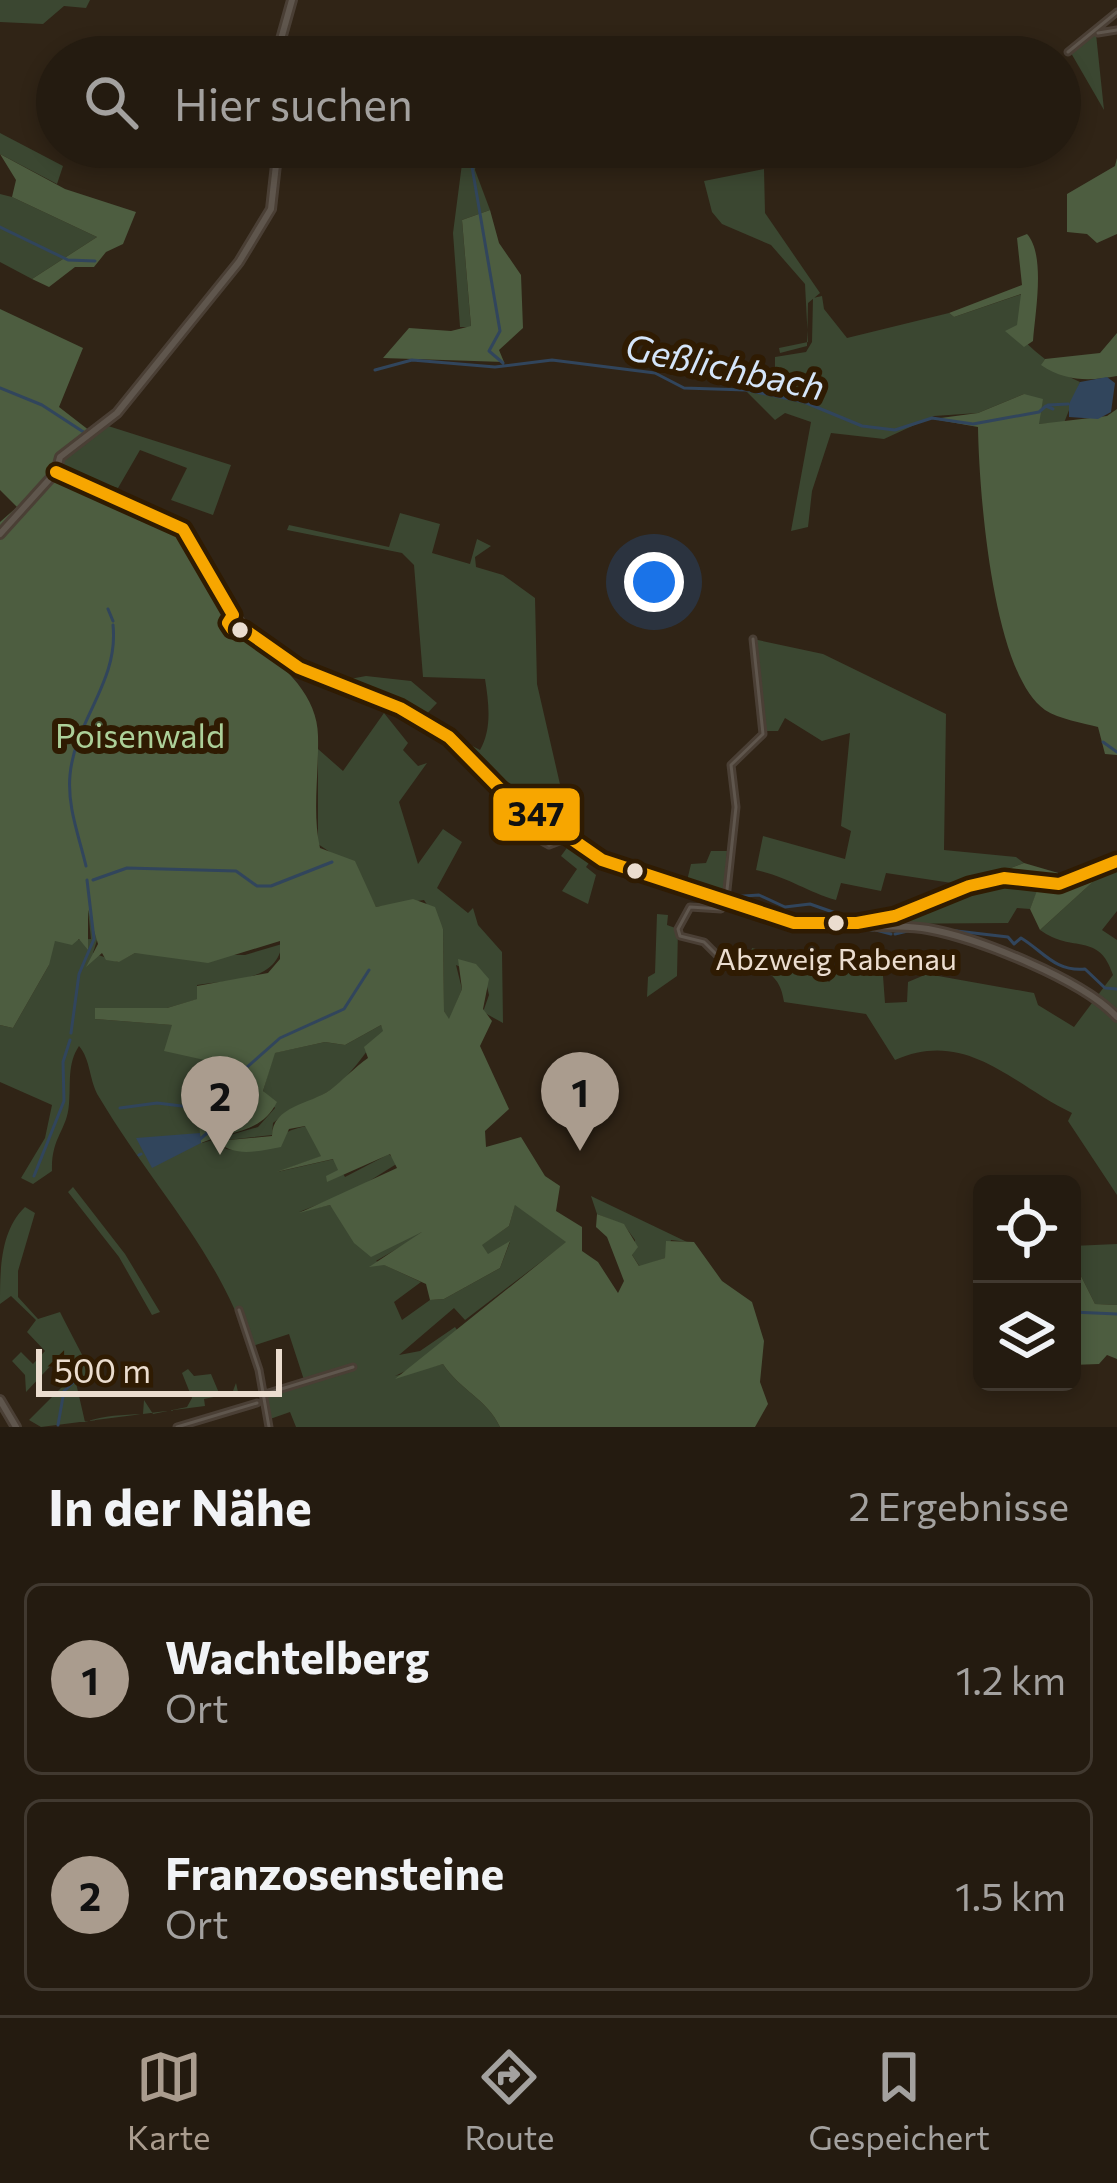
<!DOCTYPE html>
<html lang="de">
<meta charset="utf-8">
<style>
:root{--surface:#241b10;--page:#2c2419;--text:#f1f3f6;--muted:#a3a19f;--line:#413930;--accent:#aa9c8e}
body{margin:0;font-family:Commissioner,sans-serif;background:var(--page);color:var(--text)}
.controls{position:absolute;right:36px;bottom:36px;display:grid;overflow:hidden;border-radius:18px;box-shadow:0 6px 18px #0003}
.controls button{width:108px;height:108px;display:grid;place-items:center;padding:0;border:0;border-bottom:3px solid var(--line);background:var(--surface);color:var(--text);font:60px sans-serif}
.scale{position:absolute;left:36px;bottom:30px;width:246px;box-sizing:border-box;padding-left:12px;border:6px solid #ebddcf;border-top:0;font-size:33px;line-height:42px;white-space:nowrap;color:#ebddcf;-webkit-text-stroke:9px #2f1b02;paint-order:stroke}
.you{position:absolute;left:654px;top:582px;width:42px;height:42px;margin:-30px;border:9px solid #fff;border-radius:50%;background:#1a73e8;box-shadow:0 0 0 18px #1a73e833}
.badge{display:grid;place-items:center;width:78px;height:78px;border-radius:50%;background:var(--accent);color:#111;font-size:39px;font-weight:700}
.pin{position:absolute;translate:-50% -99px;filter:drop-shadow(0 3px 6px #0008)}
.pin::after{content:'';position:absolute;top:63px;width:42px;height:36px;background:inherit;clip-path:polygon(0 0,100% 0,50% 100%)}
.list{margin:0;padding:0;list-style:none}
h2{display:flex;justify-content:space-between;align-items:center;height:156px;margin:0;padding:0 48px;font-size:51px}
h2 small{font-size:39px;font-weight:400;color:var(--muted)}
.list li{display:grid;grid-template-columns:78px 1fr auto;gap:36px;align-items:center;box-sizing:border-box;height:192px;margin:0 24px 24px;padding:0 24px;border:3px solid var(--line);border-radius:18px}
.list b{display:block;font-size:45px;white-space:nowrap}
.list p{margin:0;font-size:39px;white-space:nowrap;color:var(--muted)}
.list em{font-size:39px;font-style:normal;color:var(--muted)}
.icon{flex:none;width:66px;height:66px;fill:none;stroke:currentColor;stroke-width:2;stroke-linecap:round;stroke-linejoin:round}
.map{position:relative;flex:none;width:1117px;height:1427px;overflow:hidden}
.search{position:absolute;background:var(--surface);box-shadow:0 6px 18px #0003;left:36px;right:36px;top:36px;height:132px;display:flex;align-items:center;gap:30px;box-sizing:border-box;padding:0 42px;border-radius:66px;color:var(--muted);font-size:45px}
.sheet{height:588px;background:var(--surface)}
nav{display:flex;justify-content:space-around;align-items:center;box-sizing:border-box;height:168px;border-top:3px solid var(--line);background:var(--surface);font-size:33px;color:var(--muted)}
nav a{display:grid;justify-items:center;gap:6px}
nav .on{color:var(--accent)}
.map>svg:first-child{display:block}
</style>
<div class="map">
<svg width="1117" height="1427" viewBox="0 0 1117 1427">
<rect width="100%" height="100%" fill="#302416"/>
<path fill="#3b4731" d="M 0,0 L 90,0 L 86,8 L 64,6 L 43,24 L 0,22 Z
M 1096,34 L 1104,110 L 1071,53 Z
M 0,133 L 63,166 L 57,184 L 0,154 Z
M 478,149 L 475,170 L 490,210 L 462,220 L 471,327 L 460,327 L 453,233 L 463,156 Z
M 764,169 L 765,213 L 820,293 L 808,303 L 807,346 L 780,353 L 779,348 L 808,342 L 805,284 L 771,245 L 722,224 L 712,212 L 704,181 Z
M 0,194 L 12,197 L 97,237 L 32,279 L 0,262 Z
M 1022,294 C 1017,336 1013,333 1045,359 L 1042,364 L 1080,382 L 1064,423 L 1038,424 L 1024,394 L 978,413 L 934,416 L 884,439 L 831,433 L 812,491 L 808,527 L 791,531 L 811,422 L 785,413 L 775,420 L 743,388 L 775,392 L 775,357 L 806,352 L 812,342 L 813,298 L 822,296 L 824,309 L 847,338 L 949,313 L 954,317 Z
M 105,425 L 231,465 L 213,515 L 171,500 L 187,468 L 140,450 L 118,488 L 62,471 L 58,461 Z
M 400,513 L 440,524 L 432,553 L 470,564 L 477,539 L 491,546 L 475,557 L 476,567 L 503,575 L 535,598 L 537,684 L 562,793 L 537,810 L 498,785 L 457,744 L 461,740 L 480,750 C 492,729 489,704 485,679 L 423,677 L 414,565 L 402,553 L 287,530 L 289,525 L 389,547 Z
M 753,639 L 823,654 L 946,714 L 944,850 L 1016,857 L 1024,863 L 972,883 L 1042,880 L 1030,909 L 1017,908 L 1008,923 L 868,924 L 965,885 L 886,873 L 881,891 L 841,883 L 836,900 C 805,891 789,877 756,870 L 763,836 L 845,859 L 851,831 L 841,826 L 850,733 L 822,741 L 785,718 L 778,731 L 763,731 Z
M 366,676 L 411,681 L 437,703 L 422,719 L 339,681 Z
M 384,713 L 408,743 L 403,750 L 418,766 L 427,763 L 399,802 L 418,864 L 443,829 L 462,842 L 437,888 L 468,913 L 473,908 L 478,925 L 502,952 L 503,1023 L 483,1012 L 489,995 L 485,978 L 456,965 L 462,989 L 449,1021 L 444,1011 L 443,929 L 424,900 L 376,907 L 352,860 L 343,861 L 318,844 L 318,749 L 343,771 Z
M 572,841 L 594,856 L 586,867 L 596,875 L 588,904 L 562,891 L 577,869 L 561,856 Z
M 711,851 L 727,851 L 724,896 L 686,885 L 691,864 L 706,863 Z
M 1117,858 L 1117,911 L 1102,930 L 1117,940 L 1117,1195 L 1068,1121 L 1072,1113 C 1013,1085 967,1028 895,1060 L 866,1014 L 784,1002 C 780,974 767,974 750,959 L 752,948 L 811,963 L 829,982 L 838,972 L 883,976 L 885,1003 L 907,1002 L 908,982 L 927,974 L 1034,993 L 1038,1005 L 1074,1027 L 1113,975 C 1099,931 1073,954 1040,930 L 1111,865 L 1070,875 Z
M 88,910 L 98,937 L 93,953 L 118,962 L 135,953 L 245,955 L 282,944 C 277,982 230,980 197,985 L 198,999 L 167,1008 L 96,1008 L 95,1019 L 173,1025 L 218,1063 L 219,1071 L 205,1071 L 204,1077 L 219,1084 L 218,1090 L 189,1113 L 198,1114 L 202,1143 L 258,1127 L 275,1108 L 263,1091 L 274,1053 L 325,1042 L 345,1045 L 381,1025 L 384,1031 C 364,1051 353,1077 324,1094 C 305,1105 290,1108 273,1123 L 272,1135 L 219,1141 L 226,1149 C 261,1155 274,1132 306,1126 L 322,1156 L 277,1172 L 334,1159 L 345,1177 L 389,1154 L 398,1163 L 355,1190 L 299,1212 L 330,1205 L 347,1226 L 424,1233 L 376,1261 L 421,1282 L 394,1302 L 402,1320 L 430,1300 L 444,1299 L 500,1268 L 510,1242 L 488,1255 L 481,1245 L 509,1226 L 515,1204 L 567,1242 L 465,1320 L 454,1308 L 399,1355 L 420,1351 L 455,1327 L 459,1333 L 418,1365 L 395,1376 L 443,1364 C 460,1390 487,1399 500,1427 L 296,1427 L 290,1412 L 270,1419 L 265,1396 L 305,1383 L 289,1334 L 249,1347 C 218,1251 152,1186 99,1097 C 89,1081 91,1060 79,1046 C 67,1064 71,1083 69,1104 C 67,1131 51,1137 52,1171 L 33,1184 L 21,1178 L 45,1138 L 52,1105 L 0,1082 L 0,1025 L 13,1028 L 49,965 L 49,948 L 55,941 L 91,939 Z
M 657,914 L 668,915 L 667,925 L 678,929 L 677,976 L 647,997 L 648,977 L 655,973 Z
M 434,1162 L 443,1168 L 440,1173 L 348,1220 L 359,1207 Z
M 73,1187 L 125,1254 L 160,1312 L 152,1315 L 119,1257 L 68,1192 Z
M 591,1196 L 687,1242 L 671,1240 L 665,1258 L 640,1267 L 632,1255 L 635,1240 L 624,1225 L 597,1214 Z
M 25,1207 L 35,1213 L 18,1271 L 18,1297 L 38,1319 L 60,1312 L 64,1320 L 91,1372 L 76,1383 L 85,1422 C 105,1415 122,1415 143,1414 L 144,1400 L 153,1414 L 187,1407 L 192,1398 L 182,1373 L 188,1369 L 194,1376 L 211,1374 L 219,1393 L 233,1391 L 236,1383 L 238,1392 L 204,1399 L 205,1406 L 41,1427 L 29,1420 L 69,1380 L 58,1358 L 26,1392 L 25,1375 L 12,1361 L 21,1352 L 33,1364 L 45,1351 L 27,1332 L 36,1320 L 11,1296 L 0,1304 C 0,1270 0,1231 25,1207 Z
M 1117,1244 L 1117,1305 L 1095,1304 L 1072,1258 L 1072,1246 Z"/>
<path fill="#4d5d40" d="M 0,154 L 65,189 L 136,212 L 123,244 L 106,252 L 94,267 L 75,267 L 49,287 L 32,279 L 97,237 L 12,197 L 16,180 Z
M 1117,158 L 1117,234 L 1097,243 L 1087,234 L 1067,232 L 1067,194 L 1115,166 Z
M 490,210 L 499,243 L 521,275 L 523,328 L 499,350 L 504,362 L 383,358 L 409,328 L 451,331 L 471,326 L 462,220 Z
M 1027,234 C 1046,255 1035,313 1033,341 L 1024,347 L 1005,331 L 1017,325 L 1021,294 L 954,317 L 949,313 L 1022,285 L 1017,238 Z
M 0,309 L 83,348 L 59,407 L 90,431 L 59,457 L 51,473 L 179,527 L 188,535 L 229,614 L 228,627 C 263,648 318,686 318,736 C 319,774 312,812 320,848 L 355,861 L 376,907 L 413,899 L 435,907 L 443,929 L 444,1011 L 449,1019 L 462,989 L 458,959 L 476,964 L 489,979 L 483,1009 L 492,1021 L 480,1046 L 509,1109 L 485,1131 L 486,1147 L 521,1137 L 545,1176 L 560,1186 L 556,1211 L 582,1227 L 582,1251 L 598,1262 L 618,1293 L 624,1281 L 607,1237 L 596,1227 L 597,1214 L 624,1224 L 638,1247 L 632,1255 L 639,1266 L 665,1258 L 666,1241 L 694,1242 L 722,1281 L 752,1302 L 764,1341 L 760,1382 L 768,1404 L 755,1427 L 500,1427 C 487,1399 460,1390 443,1364 L 395,1379 L 566,1242 L 515,1205 L 509,1226 L 482,1245 L 488,1254 L 510,1241 L 500,1268 L 444,1299 L 430,1300 L 426,1284 L 384,1265 L 369,1267 L 422,1232 L 371,1257 L 354,1243 L 330,1205 L 299,1213 L 397,1168 L 390,1154 L 327,1182 L 326,1176 L 338,1170 L 333,1159 L 276,1172 L 321,1156 L 305,1126 L 289,1129 L 281,1147 C 260,1151 233,1158 217,1141 L 272,1136 C 272,1106 311,1104 330,1090 C 343,1080 354,1068 368,1058 L 364,1047 L 383,1031 L 381,1025 L 345,1045 L 325,1042 L 275,1053 L 263,1091 L 277,1102 C 261,1134 231,1130 201,1143 L 198,1115 L 188,1113 L 218,1090 L 203,1072 L 218,1071 L 218,1063 L 164,1051 L 172,1025 L 95,1019 L 95,1008 L 167,1008 L 197,999 L 197,986 L 268,973 L 280,959 L 280,941 L 208,963 L 135,953 L 119,962 L 106,960 L 102,953 L 86,967 L 98,944 L 88,910 L 88,950 L 79,939 L 72,945 L 55,941 L 49,965 L 13,1028 L 0,1025 L 0,522 L 17,507 L 0,490 Z
M 1117,333 L 1117,376 C 1091,381 1066,382 1041,365 L 1045,359 L 1100,353 Z
M 1024,394 L 1043,399 L 1039,424 L 1107,416 L 1117,409 L 1117,755 L 1105,754 L 1098,727 C 1083,723 1059,719 1045,710 C 992,673 979,490 978,427 L 933,419 L 978,413 Z
M 1024,863 L 1072,877 L 1108,868 L 1040,930 L 1030,909 L 1041,880 L 969,884 Z
M 1072,1258 L 1095,1304 L 1117,1305 L 1117,1359 L 1107,1355 L 1099,1364 L 1072,1365 Z"/>
<path fill="#31455c" d="M 1107,377 L 1115,383 L 1111,412 L 1098,419 L 1069,417 L 1069,404 L 1080,382 Z
M 200,1133 L 201,1143 L 152,1168 L 136,1138 Z"/>
<g fill="none" stroke-linecap="round" stroke-linejoin="round">
<path stroke="#31455c" stroke-width="3" d="M 469,147 L 470,149
M 470,155 L 500,331 L 489,351 L 503,363
M 0,227 L 68,260 L 95,261
M 375,370 L 412,360 L 495,367 L 552,360 L 655,373 L 684,388 L 746,390 L 804,402 L 862,426 L 895,430 L 932,418 L 973,424 L 1039,412 L 1046,406 L 1053,409
M 0,388 L 42,405 L 85,433
M 1048,405 L 1068,404
M 108,609 L 113,621
M 1103,742 L 1117,752
M 476,759 L 497,785
M 534,818 L 563,838
M 567,840 L 616,869
M 86,866 C 79,836 67,806 70,775 C 75,720 119,682 113,625
M 625,872 L 642,882 L 648,879
M 93,880 L 127,868 L 236,871 L 257,886 L 271,886 L 332,862
M 729,897 L 759,895 L 785,907 L 810,904 L 847,917
M 852,927 L 873,930
M 876,930 L 891,934
M 948,930 L 1008,937 L 1014,944 L 1021,938 C 1043,951 1055,972 1085,969 L 1105,988 L 1117,989
M 895,934 L 916,929
M 71,1033 L 79,974 L 94,939 L 87,880
M 120,1108 L 157,1103 L 198,1108
M 199,1140 L 212,1129 L 246,1068 L 280,1038 L 344,1009 L 369,970
M 139,1155 L 141,1154
M 34,1176 L 64,1101 L 63,1062 L 70,1040
M 1072,1312 L 1117,1314
M 58,1425 L 64,1391 L 79,1377"/>
<g stroke="#4a3f35" stroke-width="9">
<path id="minor" d="M 1098,33 L 1117,30
M 1068,52 L 1117,12
M 232,616 L 229,626 L 243,631
M 529,834 L 549,845 L 567,838
M 722,960 L 704,942 L 680,936 L 678,929 L 690,907 L 721,909 L 726,899 L 736,807 L 731,765 L 763,734 L 753,639
M 239,1310 L 259,1370 L 269,1427
M 265,1394 L 353,1367
M 177,1427 L 257,1403"/>
</g>
<g stroke="#4a3f35" stroke-width="12">
<path id="tertiary" d="M 276,57 L 292,0
M 56,472 L 180,527 L 196,545 L 222,600 L 258,644 L 299,668 L 400,708 L 449,737 L 501,790 L 618,867 L 802,924 L 888,917 L 1004,878 L 1059,884 L 1117,861
M 0,534 L 56,472 L 60,457 L 117,413 L 239,262 L 271,209 L 278,147
M 862,924 C 884,928 907,925 928,929 C 978,938 1083,980 1117,1017"/>
</g>
<g stroke="#4a3f35" stroke-width="12">
<path id="secondary" d="M 0,1400 L 16,1427"/>
</g>
<use href="#minor" stroke="#5f564d" stroke-width="3"/>
<use href="#tertiary" stroke="#5f564d" stroke-width="6"/>
<use href="#secondary" stroke="#5f564d" stroke-width="6"/>
<g stroke="#2f1b02" stroke-width="21">
<path id="bus-1" d="M 56,472 L 183,529 L 233,615 L 228,623 L 232,629 L 245,630 L 299,668 L 400,708 L 449,737 L 501,790 L 602,860 L 794,923 L 857,923 L 895,916 L 969,886 L 1004,878 L 1059,884 L 1117,861"/>
</g>
<use href="#bus-1" stroke="#f7a600" stroke-width="12"/>
</g>
<g fill="#ebddcf" stroke="#2f1b02" stroke-width="4.5">
<circle cx="240" cy="630" r="10"/>
<circle cx="635" cy="871" r="10"/>
<circle cx="836" cy="923" r="10"/>
</g>
<g text-anchor="middle" stroke-width="12" stroke-linejoin="round" paint-order="stroke">
<g font-size="30" fill="#ebddcf" stroke="#2f1b02">
<text x="836" y="970">Abzweig Rabenau</text>
</g>
<g font-size="33" fill="#acd099" stroke="#2f1b02">
<text x="140" y="748">Poisenwald</text>
</g>
<g font-size="36" font-style="italic" fill="#d4e5fa" stroke="#2f1b02">
<text transform="translate(725 367) rotate(12)" y="13">Geßlichbach</text>
</g>
</g>
<rect stroke="#2f1b02" stroke-width="4.5" x="491" y="786" width="91" height="57" rx="12" fill="#f7a600"/>
<g font-size="33" text-anchor="middle" font-weight="bold" fill="#111">
<text x="536" y="826">347</text>
</g>
</svg>
<div class="controls">
<button><svg class="icon" aria-label="locate" viewBox="0 0 24 24"><circle cx="12" cy="12" r="6"/><path d="M12 2v4M12 18v4M2 12h4M18 12h4"/></svg></button>
<button><svg class="icon" aria-label="layers" viewBox="0 0 24 24"><path d="M12 4l9 5-9 5-9-5zM3 14l9 5 9-5"/></svg></button>
</div>
<div class="scale">500 m</div>
<div class="you"></div>
<div class="pin badge" style="left:580px;top:1151px">1</div>
<div class="pin badge" style="left:220px;top:1155px">2</div>
<div class="search"><svg class="icon" aria-label="search" viewBox="0 0 24 24"><circle cx="10" cy="10" r="6"/><path d="M15 15l6 6"/></svg>Hier suchen</div>
</div>
<section class="sheet">
<h2>In der Nähe<small>2 Ergebnisse</small></h2>
<ul class="list">
<li><span class="badge">1</span><div><b>Wachtelberg</b><p>Ort</p></div><em>1.2 km</em></li>
<li><span class="badge">2</span><div><b>Franzosensteine</b><p>Ort</p></div><em>1.5 km</em></li>
</ul>
</section>
<nav>
<a class="on"><svg class="icon" aria-label="map" viewBox="0 0 24 24"><path d="M3 6l6-2 6 2 6-2v14l-6 2-6-2-6 2zM9 4v14M15 6v14"/></svg>Karte</a>
<a><svg class="icon" aria-label="directions" viewBox="0 0 24 24"><path d="M12 3l9 9-9 9-9-9zM9 14v-3h6M13 9l2 2-2 2"/></svg>Route</a>
<a><svg class="icon" aria-label="saved" viewBox="0 0 24 24"><path d="M7 4h10v16l-5-4-5 4z"/></svg>Gespeichert</a>
</nav>
